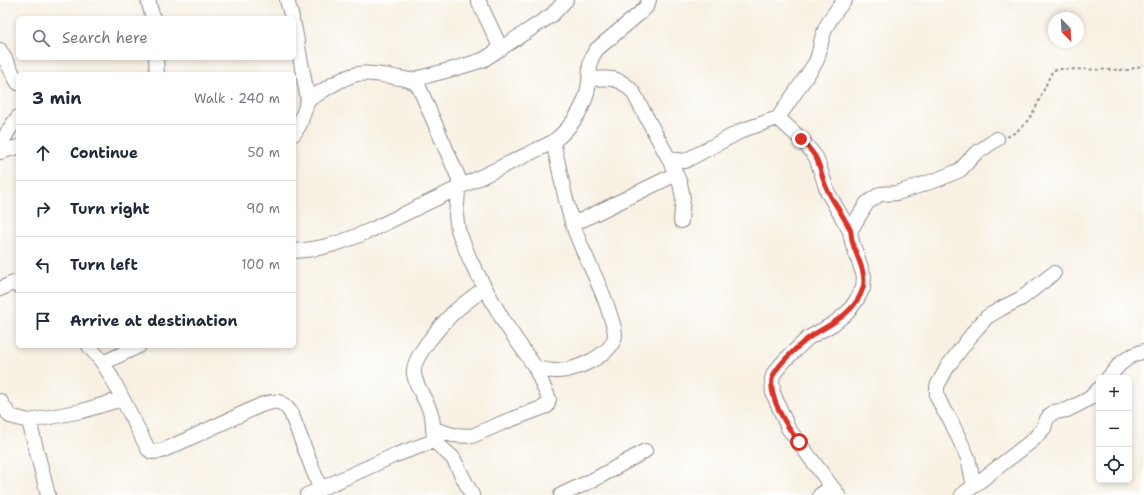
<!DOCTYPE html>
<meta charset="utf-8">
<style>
:root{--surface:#fff;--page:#f2f2f3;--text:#1f2937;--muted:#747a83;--line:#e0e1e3}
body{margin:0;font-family:"Shantell Sans",sans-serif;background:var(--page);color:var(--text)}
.controls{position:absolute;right:12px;bottom:12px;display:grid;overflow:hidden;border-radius:6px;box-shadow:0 2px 6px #0003}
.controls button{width:36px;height:36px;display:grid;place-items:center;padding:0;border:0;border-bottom:1px solid var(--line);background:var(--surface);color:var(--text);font:20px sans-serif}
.compass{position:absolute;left:1048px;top:12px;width:36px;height:36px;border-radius:50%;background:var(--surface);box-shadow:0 2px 6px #0003;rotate:156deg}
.stop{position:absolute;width:12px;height:12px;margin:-9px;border:3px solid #d93025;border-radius:50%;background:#fff}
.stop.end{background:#d93025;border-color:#fff;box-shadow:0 1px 4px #0008}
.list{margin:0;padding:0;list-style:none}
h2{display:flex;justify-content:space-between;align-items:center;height:52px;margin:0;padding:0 16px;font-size:17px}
h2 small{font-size:13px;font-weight:400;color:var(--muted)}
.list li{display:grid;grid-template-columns:26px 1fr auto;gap:12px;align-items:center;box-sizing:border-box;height:56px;padding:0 16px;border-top:1px solid var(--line)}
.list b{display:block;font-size:15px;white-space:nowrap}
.list em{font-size:13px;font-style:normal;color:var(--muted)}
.icon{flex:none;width:22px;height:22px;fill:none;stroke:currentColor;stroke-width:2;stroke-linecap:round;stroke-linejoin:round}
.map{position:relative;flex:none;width:1144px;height:495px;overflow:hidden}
.search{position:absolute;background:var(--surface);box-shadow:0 2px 6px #0003;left:16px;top:16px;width:280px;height:44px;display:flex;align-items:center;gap:10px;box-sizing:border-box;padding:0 14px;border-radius:6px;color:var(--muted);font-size:15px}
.panel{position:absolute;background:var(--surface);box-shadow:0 2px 6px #0003;left:16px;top:72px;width:280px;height:276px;border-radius:6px}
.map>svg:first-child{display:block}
</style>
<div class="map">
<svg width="1144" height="495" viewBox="0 0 1144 495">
<rect width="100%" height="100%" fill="#fff"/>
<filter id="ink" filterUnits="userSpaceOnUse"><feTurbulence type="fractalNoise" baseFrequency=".025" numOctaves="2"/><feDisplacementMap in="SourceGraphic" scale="8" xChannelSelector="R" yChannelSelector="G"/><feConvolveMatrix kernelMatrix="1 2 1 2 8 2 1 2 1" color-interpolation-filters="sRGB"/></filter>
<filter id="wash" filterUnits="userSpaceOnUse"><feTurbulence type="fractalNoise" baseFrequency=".012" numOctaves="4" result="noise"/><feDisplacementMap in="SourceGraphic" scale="16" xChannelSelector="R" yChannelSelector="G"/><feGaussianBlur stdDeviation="0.9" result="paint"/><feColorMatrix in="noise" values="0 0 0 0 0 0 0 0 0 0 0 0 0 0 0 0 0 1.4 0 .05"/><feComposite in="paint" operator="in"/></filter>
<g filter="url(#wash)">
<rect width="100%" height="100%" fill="#f8f1e3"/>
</g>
<g filter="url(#ink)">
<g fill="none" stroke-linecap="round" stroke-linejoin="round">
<g stroke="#8d8a8f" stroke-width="16">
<path id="minor" d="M 148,0 L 153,18
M 287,0 L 292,18
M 478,0 L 501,49
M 294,25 L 308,100 L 300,124 L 294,134
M 0,50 L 18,83
M 156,58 L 157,74
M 590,79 C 610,78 618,76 633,92 L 669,159 L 680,183 L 683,198 L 681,221
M 411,80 L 457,68 L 483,60 L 552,15 L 566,0
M 308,100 C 323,91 340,78 357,74 C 369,72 383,75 394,77 C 404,79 413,79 419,87 L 459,179 L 456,216 L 458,230 L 471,262 L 485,288 L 504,322 L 535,367 L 549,399 L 547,406 L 502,423 L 472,436 L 453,435 L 433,429
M 778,118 L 801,139 L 816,157 L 828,193 L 850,231 L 852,242 L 864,276 L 863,288 L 856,301 L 848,312 L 833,324 L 808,338 L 785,360 L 774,373 L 772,379 L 773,393 L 788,428 L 838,495
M 0,149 C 4,136 10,127 18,117
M 0,152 L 18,147
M 669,159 L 685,161 L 743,130 L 778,118 L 816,62 C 820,53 820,44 823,35 C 827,22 836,10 845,0
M 572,223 L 582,220 L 676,174
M 850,231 L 867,203 L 880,194 L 897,193 L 939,179 L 960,170 L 975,154 L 997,139
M 294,251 C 324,249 344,242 371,230 L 553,142
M 0,289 L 13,283 L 18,286
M 89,346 L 103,363 L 113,380 L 148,449 L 152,452 L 162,451 L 261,405 C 277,400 281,399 291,413 L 320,488
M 103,363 L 139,346
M 535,367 C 541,369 549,371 556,371 C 573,372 613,355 615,335 C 615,329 612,321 610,315 C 601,283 583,256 573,225 C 564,198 560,169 553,142 C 573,126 586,107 589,82 C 591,66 587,63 597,49 L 640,13 L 646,7 L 649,0
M 1108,378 L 1120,364 L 1131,356 L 1144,351
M 0,401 L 10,416 L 29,421 L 82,411 L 122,399
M 29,421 L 48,495
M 974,486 L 968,458 L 950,419 L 944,411 L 937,396 L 937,386 L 948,366 L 976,329 L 987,317 L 1002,308 L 1022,298 L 1054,273
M 307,495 L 393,456 L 434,441
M 472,495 L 453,458 L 434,441 C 433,432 434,422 431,414 C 427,400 416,388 414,374 C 411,358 442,324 453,313 C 463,304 474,296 485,288
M 561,495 L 597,478 L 645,451
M 820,495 L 832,487
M 962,495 L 1033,440 L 1044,428 L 1046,421 L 1049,416 L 1054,412 L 1067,410 L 1081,403 L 1090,398 L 1099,389"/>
</g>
<path stroke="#8d8a8f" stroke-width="2" stroke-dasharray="3 3" stroke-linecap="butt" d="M 1007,137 C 1035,124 1040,94 1053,70 L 1060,69 L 1128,70 L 1144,65"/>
<use href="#minor" stroke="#fff" stroke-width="14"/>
</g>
</g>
<g fill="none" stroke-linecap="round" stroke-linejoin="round" filter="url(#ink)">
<path stroke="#d93025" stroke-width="5" d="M 799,442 C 787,427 769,399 772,379 C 775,366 804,340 816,333 C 835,322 856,311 863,288 C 867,273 857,258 853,244 C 851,239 852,234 850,229 C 844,217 836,206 830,195 C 823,184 822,170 816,158 C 812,151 806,145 801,139"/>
</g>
</svg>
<div class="controls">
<button>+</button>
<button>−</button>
<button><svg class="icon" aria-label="locate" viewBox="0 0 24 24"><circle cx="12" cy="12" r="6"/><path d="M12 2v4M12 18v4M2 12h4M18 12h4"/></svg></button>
</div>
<svg class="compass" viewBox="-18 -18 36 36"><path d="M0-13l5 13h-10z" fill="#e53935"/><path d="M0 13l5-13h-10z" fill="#747a83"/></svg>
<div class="stop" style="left:799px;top:442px"></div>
<div class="stop end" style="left:801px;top:139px"></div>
<div class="search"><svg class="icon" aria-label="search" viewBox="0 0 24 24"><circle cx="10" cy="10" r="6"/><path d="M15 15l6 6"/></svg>Search here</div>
<section class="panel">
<h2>3 min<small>Walk · 240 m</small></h2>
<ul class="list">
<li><svg class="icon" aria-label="ahead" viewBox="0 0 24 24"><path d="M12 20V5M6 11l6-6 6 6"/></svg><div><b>Continue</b></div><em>50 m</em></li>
<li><svg class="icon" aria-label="right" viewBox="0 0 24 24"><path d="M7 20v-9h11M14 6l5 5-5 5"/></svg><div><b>Turn right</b></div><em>90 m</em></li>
<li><svg class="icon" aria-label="left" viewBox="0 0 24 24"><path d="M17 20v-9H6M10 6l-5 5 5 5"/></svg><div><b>Turn left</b></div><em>100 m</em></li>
<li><svg class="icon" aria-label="arrive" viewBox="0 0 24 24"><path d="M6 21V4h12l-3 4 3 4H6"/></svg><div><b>Arrive at destination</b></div></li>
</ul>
</section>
</div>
